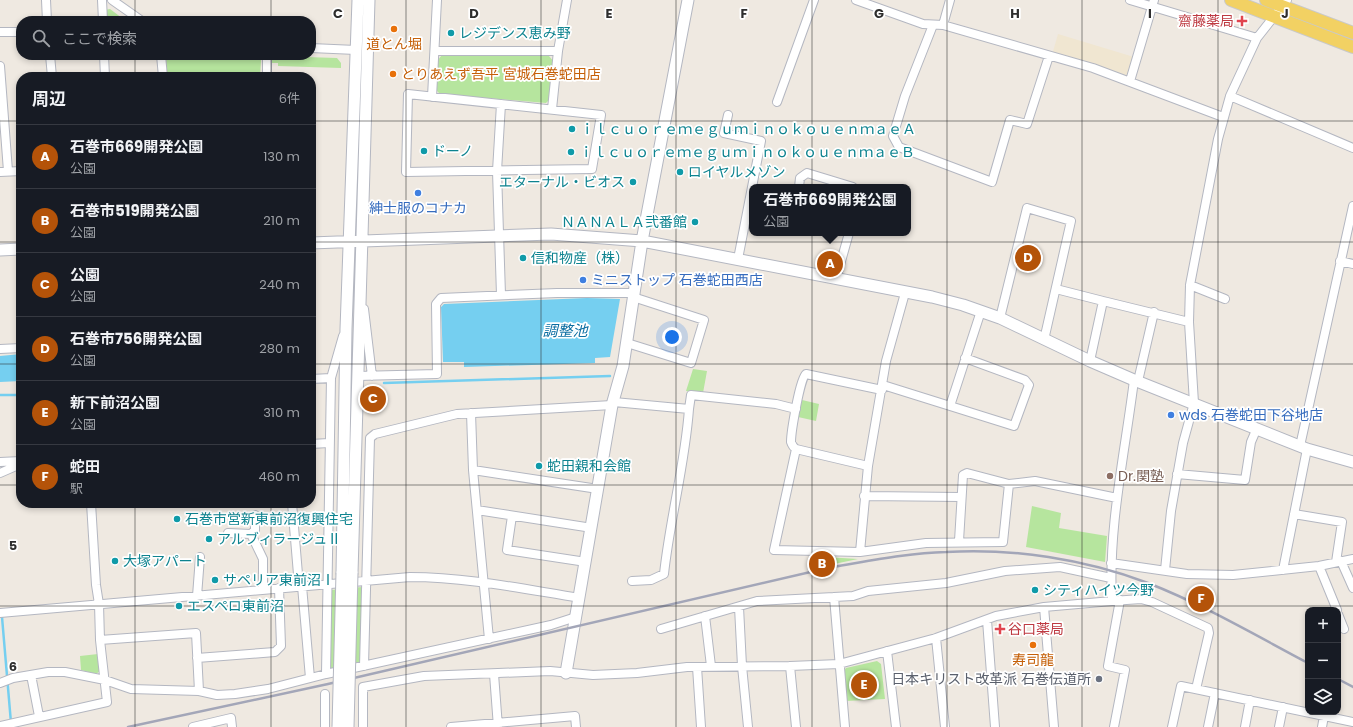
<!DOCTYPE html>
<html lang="ja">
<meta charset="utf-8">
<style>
:root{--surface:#171b24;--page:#242831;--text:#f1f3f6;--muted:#9ea1a6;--line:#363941;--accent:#b45309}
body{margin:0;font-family:Poppins,"Noto Sans JP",sans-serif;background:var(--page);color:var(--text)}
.controls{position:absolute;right:12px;bottom:12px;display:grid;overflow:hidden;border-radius:8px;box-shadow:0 2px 6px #0003}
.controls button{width:36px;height:36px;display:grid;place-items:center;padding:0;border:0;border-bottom:1px solid var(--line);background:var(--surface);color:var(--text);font:20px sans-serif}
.you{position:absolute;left:672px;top:337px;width:14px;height:14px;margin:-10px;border:3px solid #fff;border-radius:50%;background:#1a73e8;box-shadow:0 0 0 6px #1a73e833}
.badge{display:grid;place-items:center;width:26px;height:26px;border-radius:50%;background:var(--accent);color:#fff;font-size:13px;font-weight:700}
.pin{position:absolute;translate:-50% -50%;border:2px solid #fff;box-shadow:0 1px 4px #0006}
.popup{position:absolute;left:749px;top:184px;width:162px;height:52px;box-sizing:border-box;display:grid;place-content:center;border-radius:8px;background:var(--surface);filter:drop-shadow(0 1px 3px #0005);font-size:13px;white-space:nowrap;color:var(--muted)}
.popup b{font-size:15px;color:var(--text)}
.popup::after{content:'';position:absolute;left:50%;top:100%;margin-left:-8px;border:8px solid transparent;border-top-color:var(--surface)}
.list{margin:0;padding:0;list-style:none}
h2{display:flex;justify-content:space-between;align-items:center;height:52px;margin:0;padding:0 16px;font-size:17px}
h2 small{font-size:13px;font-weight:400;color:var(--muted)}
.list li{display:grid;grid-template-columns:26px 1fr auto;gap:12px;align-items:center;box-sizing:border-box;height:64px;padding:0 16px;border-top:1px solid var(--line)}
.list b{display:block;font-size:15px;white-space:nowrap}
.list p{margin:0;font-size:13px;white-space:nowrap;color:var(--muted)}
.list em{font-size:13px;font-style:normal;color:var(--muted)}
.icon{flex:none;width:22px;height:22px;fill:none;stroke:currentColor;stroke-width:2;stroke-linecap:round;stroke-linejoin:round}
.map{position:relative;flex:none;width:1353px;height:727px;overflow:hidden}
.search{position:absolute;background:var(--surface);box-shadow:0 2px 6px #0003;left:16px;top:16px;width:300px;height:44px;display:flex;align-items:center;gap:10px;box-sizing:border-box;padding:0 14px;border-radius:16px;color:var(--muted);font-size:15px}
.panel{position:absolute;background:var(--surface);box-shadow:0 2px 6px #0003;left:16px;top:72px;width:300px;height:436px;border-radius:16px}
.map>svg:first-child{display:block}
</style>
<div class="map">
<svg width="1353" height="727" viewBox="0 0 1353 727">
<rect width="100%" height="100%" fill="#efe9e1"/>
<path fill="#f0e6d1" d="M 1058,34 L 1134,57 L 1129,77 L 1052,55 Z"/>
<path fill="#b6e59e" d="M 110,9 L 126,21 L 115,21 L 105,14 L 105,10 Z
M 166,55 L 258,55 L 261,60 L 260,77 L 167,77 Z
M 442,55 L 549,56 L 554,62 L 550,99 L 546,103 L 440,94 L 436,90 L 437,61 Z
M 274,56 L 337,58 L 341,63 L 341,68 L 278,66 L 278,63 L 269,63 L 269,60 Z
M 1022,248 L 1038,252 L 1034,268 L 1018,264 Z
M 828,253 L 837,256 L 833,272 L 823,272 Z
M 693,369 L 707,371 L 703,393 L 686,391 Z
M 365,391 L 380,391 L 380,407 L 365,407 Z
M 802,400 L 819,404 L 816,421 L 798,417 Z
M 1032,506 L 1061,513 L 1059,528 L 1107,536 L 1105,562 L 1026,547 Z
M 810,556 L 858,559 L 810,569 Z
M 362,587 L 360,664 L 329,669 L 331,590 Z
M 98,654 L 100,671 L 96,674 L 81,670 L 80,656 Z
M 877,661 L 881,664 L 885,699 L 846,701 L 843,672 L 846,668 Z"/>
<path fill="#75cff0" d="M 587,298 L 620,299 L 610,357 L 595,358 L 595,363 L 464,367 L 464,362 L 443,362 L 441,307 L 444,304 Z
M 21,354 L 21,381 L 0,382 L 0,356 Z"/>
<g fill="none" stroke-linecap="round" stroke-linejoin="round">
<path stroke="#75cff0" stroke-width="2.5" d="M 384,383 L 610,376
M 311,386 L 313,386
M 0,395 L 21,395
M 2,617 L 11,723"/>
<g stroke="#b4b7c1" stroke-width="10">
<path id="street" d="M 46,0 L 47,21
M 102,0 L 103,21
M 112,0 L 142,21
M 856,0 L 923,24 L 943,25 L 1093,68 L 1223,117
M 1130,0 L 1257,38
M 933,25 L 905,96 L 893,136 L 899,147 L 992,182 L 1010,120 L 1027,124 L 1049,56
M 943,25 L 950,0
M 0,32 L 21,32
M 311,48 L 356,50
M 435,51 L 558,51
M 50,55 L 52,77
M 104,55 L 105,77
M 161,55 L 163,77
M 0,66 L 8,171
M 267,77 L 267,55
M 1130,81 L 1154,0
M 408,94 L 601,115 L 592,169 L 406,172 Z
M 1230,96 L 1353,148
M 432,97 L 437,0
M 777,102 L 814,0
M 501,104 L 497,171 L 501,295
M 552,109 L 558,51 L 567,0
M 728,115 L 724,133 L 761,141 L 738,259
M 0,172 L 21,171
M 799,187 L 800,178 L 807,173 L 853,187
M 1340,261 L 1353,264
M 836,279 L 849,233
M 1190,285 L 1225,299
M 1056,289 L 1103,301
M 364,309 L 372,376
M 1000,318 L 1027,208 L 1071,221 L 1044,340
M 627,343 L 691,363 L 704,320 L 633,297
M 0,349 L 21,348
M 1090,361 L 1103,301 L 1189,322
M 357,376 L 437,374 L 436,304 L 441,298 L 557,293 L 634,293
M 311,379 L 331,378
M 1138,381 L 1154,312
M 883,385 L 1014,426 L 1029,385 L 1025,380 L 965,358
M 614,402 L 689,409 C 685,465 670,518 664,574 L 651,580 L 632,581
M 950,406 L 981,311
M 689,409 L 691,395 L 776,404 L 796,409
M 471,413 L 473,470 L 489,639
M 311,444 L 329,443
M 1300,446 L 1353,206
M 796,449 L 774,550 L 860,552 L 926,543 L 1003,542 L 1009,484
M 0,462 L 21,461
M 868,466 L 796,449 C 793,447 792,445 791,442 C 791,432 800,378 806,374 L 882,390
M 473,470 L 598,489
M 0,473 L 16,466 L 15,462
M 1177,474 L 1245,480 L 1251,442 L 1257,428
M 864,496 L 961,497
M 292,503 L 299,586
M 477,510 L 592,528
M 1294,514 L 1342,522 L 1336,562
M 512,516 L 507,550 L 586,562
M 228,533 L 251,534 L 263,559 L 263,589
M 251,534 L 255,530 L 255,515
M 959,541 L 963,475 L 967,473 L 1009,484 L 1035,481 L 1117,498
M 860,552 L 868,466 L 886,361 L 905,293
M 1341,561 L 1353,588
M 1111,563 L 1187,574 L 1233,575 L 1319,566 L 1353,559
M 1319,566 L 1337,610
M 1165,570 L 1171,511 L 1183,443 L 1194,403 L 1189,322 L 1190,285 L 1218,139 L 1230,96 L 1257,38 L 1287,0
M 1283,570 L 1307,449
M 302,586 L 310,678
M 197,596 L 200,557
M 834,597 L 845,727
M 1112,601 L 1141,599 L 1152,602 L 1208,628 L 1209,633 L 1196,689
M 739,607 L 742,666 L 748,727
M 1044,607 L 1112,601 C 1108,527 1125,453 1134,380
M 0,613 L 410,577 C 467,577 523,589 580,598
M 1338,614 L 1344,629
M 705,616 L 711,666
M 987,620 L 995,727
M 661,629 L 757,601 L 853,596 L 868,591 L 946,583 L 1005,571 L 1060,567 L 1111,578
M 936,638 L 945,727
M 100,640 L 196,633 L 199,691
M 887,651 L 896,727
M 197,658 L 275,652 L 281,646 L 279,588
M 364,666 L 370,438 L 375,434 L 457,414 L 612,405
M 790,666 L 796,727
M 697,667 L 701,727
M 326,674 L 331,378 L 343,336
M 494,674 L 498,727
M 31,675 L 39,716
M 0,683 L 13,678 L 48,672 L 65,672 L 105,680 L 131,689 L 199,691 L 217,695 L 235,694 L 268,689 L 326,674 L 551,625 L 576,617
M 0,726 L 107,702 L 100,640 L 99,604 L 96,585 L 91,503
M 193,727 L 231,718 L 232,727
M 325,727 L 325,694
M 363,727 L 363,687 L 424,676 L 550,671 L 593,675 L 637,673 L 687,667 L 790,666 L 839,664 L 936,638 L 996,616 L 1044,607 L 1054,727
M 451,727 L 575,716 L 576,727
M 1114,727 L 1125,670 L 1108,666 L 1120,600
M 1172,727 L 1181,686 L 1353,722
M 1208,727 L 1215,693
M 1245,727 L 1250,700
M 1279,727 L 1283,707
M 1322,727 L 1324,716"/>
</g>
<g stroke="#b4b7c1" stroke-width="13">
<path id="secondary" d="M 311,243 L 551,234 L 642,241 L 932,297 L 963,305 L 1000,318 L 1090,361 L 1134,380 L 1307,449 L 1353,462
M 0,250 L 21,249
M 342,573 L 346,329 L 358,0
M 352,573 L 369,0
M 566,673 L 612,405 L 623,366 L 642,241 L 688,0"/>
</g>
<g stroke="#c9c9c9" stroke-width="14">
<path id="primary" d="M 1231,0 L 1353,47
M 1266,0 L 1353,33"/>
</g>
<use href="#street" stroke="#fff" stroke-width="8"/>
<use href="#secondary" stroke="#fff" stroke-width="11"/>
<use href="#primary" stroke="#f2d163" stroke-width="12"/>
<path stroke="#a3a6b8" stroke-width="2.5" d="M 1338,679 L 1353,687
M 128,727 L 328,684 L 832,567 C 869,561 907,553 946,552 C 1013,548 1085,559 1148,583 C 1204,605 1255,635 1308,663"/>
<g stroke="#b4b7c1" stroke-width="13" stroke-linecap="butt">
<path id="secondary-bridge" d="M 338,727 L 342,573
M 348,727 L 352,573"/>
</g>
<use href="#secondary-bridge" stroke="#fff" stroke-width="11"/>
</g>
<path fill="none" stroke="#2e2e2e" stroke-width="1" stroke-opacity="0.55" d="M 135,0 L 135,21M 271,0 L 271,21M 406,0 L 406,727M 541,0 L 541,727M 676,0 L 676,727M 812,0 L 812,727M 947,0 L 947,727M 1082,0 L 1082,727M 1218,0 L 1218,727M 135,55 L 135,77M 271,55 L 271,77M 0,121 L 21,121M 311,121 L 1353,121M 0,242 L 21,242M 311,242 L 1353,242M 0,364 L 21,364M 311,364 L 1353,364M 0,485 L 21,485M 311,485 L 1353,485M 135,503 L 135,727M 271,503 L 271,727M 0,606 L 1353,606"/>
<g fill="#e0444e" stroke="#fff" stroke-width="1.5">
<path d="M1240 15h4v4h4v4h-4v4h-4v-4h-4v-4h4z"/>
<path d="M998 623h4v4h4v4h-4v4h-4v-4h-4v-4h4z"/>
</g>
<g fill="#e8710a" stroke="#fff" stroke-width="1.5">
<circle cx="394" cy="29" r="4"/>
<circle cx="393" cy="74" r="4"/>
<circle cx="1033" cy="645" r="4"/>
</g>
<g fill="#0f9aa8" stroke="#fff" stroke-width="1.5">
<circle cx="451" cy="33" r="4"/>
<circle cx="572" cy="129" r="4"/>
<circle cx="424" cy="151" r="4"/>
<circle cx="571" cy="152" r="4"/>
<circle cx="680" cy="172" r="4"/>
<circle cx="633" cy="182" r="4"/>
<circle cx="695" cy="222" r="4"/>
<circle cx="523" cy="258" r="4"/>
<circle cx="539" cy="466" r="4"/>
<circle cx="177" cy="519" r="4"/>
<circle cx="209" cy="539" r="4"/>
<circle cx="115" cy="561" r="4"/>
<circle cx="215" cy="580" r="4"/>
<circle cx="1035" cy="590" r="4"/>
<circle cx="179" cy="606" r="4"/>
</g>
<g fill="#3f7fe0" stroke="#fff" stroke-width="1.5">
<circle cx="418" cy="193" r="4"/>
<circle cx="583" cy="280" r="4"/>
<circle cx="1171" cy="415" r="4"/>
</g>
<circle fill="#8d6e63" stroke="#fff" stroke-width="1.5" cx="1110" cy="476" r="4"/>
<circle fill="#6b7280" stroke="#fff" stroke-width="1.5" cx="1099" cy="679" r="4"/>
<g text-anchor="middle" stroke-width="3.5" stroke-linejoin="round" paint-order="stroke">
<g font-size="14" fill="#be3a42" stroke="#fff" text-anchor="end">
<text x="1234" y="26">齋藤薬局</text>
<text x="1008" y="634" text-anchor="start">谷口薬局</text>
</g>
<g font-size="14" fill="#0d838f" stroke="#fff" text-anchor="start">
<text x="459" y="38">レジデンス恵み野</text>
<text x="580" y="134">ｉｌｃｕｏｒｅｍｅｇｕｍｉｎｏｋｏｕｅｎｍａｅＡ</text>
<text x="432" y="156">ドーノ</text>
<text x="579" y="157">ｉｌｃｕｏｒｅｍｅｇｕｍｉｎｏｋｏｕｅｎｍａｅＢ</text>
<text x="688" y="177">ロイヤルメゾン</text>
<text x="625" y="187" text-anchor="end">エターナル・ビオス</text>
<text x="687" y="227" text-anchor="end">ＮＡＮＡＬＡ弐番館</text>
<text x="531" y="263">信和物産（株）</text>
<text x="547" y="471">蛇田親和会館</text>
<text x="185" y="524">石巻市営新東前沼復興住宅</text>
<text x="217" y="544">アルブィラージュⅡ</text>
<text x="123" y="566">大塚アパート</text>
<text x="223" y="585">サペリア東前沼Ⅰ</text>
<text x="1043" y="595">シティハイツ今野</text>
<text x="187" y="611">エスペロ東前沼</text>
</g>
<g font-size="14" fill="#c56008" stroke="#fff">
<text x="394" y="49">道とん堀</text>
<text x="401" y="79" text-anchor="start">とりあえず吾平 宮城石巻蛇田店</text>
<text x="1033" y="665">寿司龍</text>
</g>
<g font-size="14" fill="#366cbe" stroke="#fff" text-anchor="start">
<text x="418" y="213" text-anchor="middle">紳士服のコナカ</text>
<text x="591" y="285">ミニストップ 石巻蛇田西店</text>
<text x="1179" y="420">wds 石巻蛇田下谷地店</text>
</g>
<g font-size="14" fill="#785e54" stroke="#fff" text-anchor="start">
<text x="1118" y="481">Dr.関塾</text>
</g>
<g font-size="14" fill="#5b616d" stroke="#fff" text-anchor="end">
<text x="1091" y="684">日本キリスト改革派 石巻伝道所</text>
</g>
<g font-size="15" font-style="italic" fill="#0d6fa3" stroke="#fff">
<text x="565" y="336">調整池</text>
</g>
</g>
<g font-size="13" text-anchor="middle" font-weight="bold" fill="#2e2e2e" stroke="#fff" stroke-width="3.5" stroke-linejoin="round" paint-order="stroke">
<text x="338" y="18">C</text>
<text x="474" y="18">D</text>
<text x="609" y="18">E</text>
<text x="744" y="18">F</text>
<text x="879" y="18">G</text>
<text x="1015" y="18">H</text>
<text x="1150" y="18">I</text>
<text x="1285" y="18">J</text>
<text x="13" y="550">5</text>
<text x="13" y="671">6</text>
</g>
</svg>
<div class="controls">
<button>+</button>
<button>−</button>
<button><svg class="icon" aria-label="layers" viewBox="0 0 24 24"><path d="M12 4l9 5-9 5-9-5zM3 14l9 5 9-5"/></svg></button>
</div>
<div class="you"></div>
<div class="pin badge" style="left:830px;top:264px">A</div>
<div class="popup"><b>石巻市669開発公園</b>公園</div>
<div class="pin badge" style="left:822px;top:564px">B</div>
<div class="pin badge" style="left:373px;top:399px">C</div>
<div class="pin badge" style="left:1028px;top:258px">D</div>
<div class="pin badge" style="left:864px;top:685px">E</div>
<div class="pin badge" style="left:1201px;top:599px">F</div>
<div class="search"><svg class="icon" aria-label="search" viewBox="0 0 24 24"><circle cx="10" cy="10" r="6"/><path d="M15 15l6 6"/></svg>ここで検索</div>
<section class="panel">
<h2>周辺<small>6件</small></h2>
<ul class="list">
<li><span class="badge">A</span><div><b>石巻市669開発公園</b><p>公園</p></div><em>130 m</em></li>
<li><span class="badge">B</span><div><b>石巻市519開発公園</b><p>公園</p></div><em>210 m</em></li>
<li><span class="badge">C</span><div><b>公園</b><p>公園</p></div><em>240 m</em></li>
<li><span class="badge">D</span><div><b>石巻市756開発公園</b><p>公園</p></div><em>280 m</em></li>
<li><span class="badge">E</span><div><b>新下前沼公園</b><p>公園</p></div><em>310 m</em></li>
<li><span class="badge">F</span><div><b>蛇田</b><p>駅</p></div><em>460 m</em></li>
</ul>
</section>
</div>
